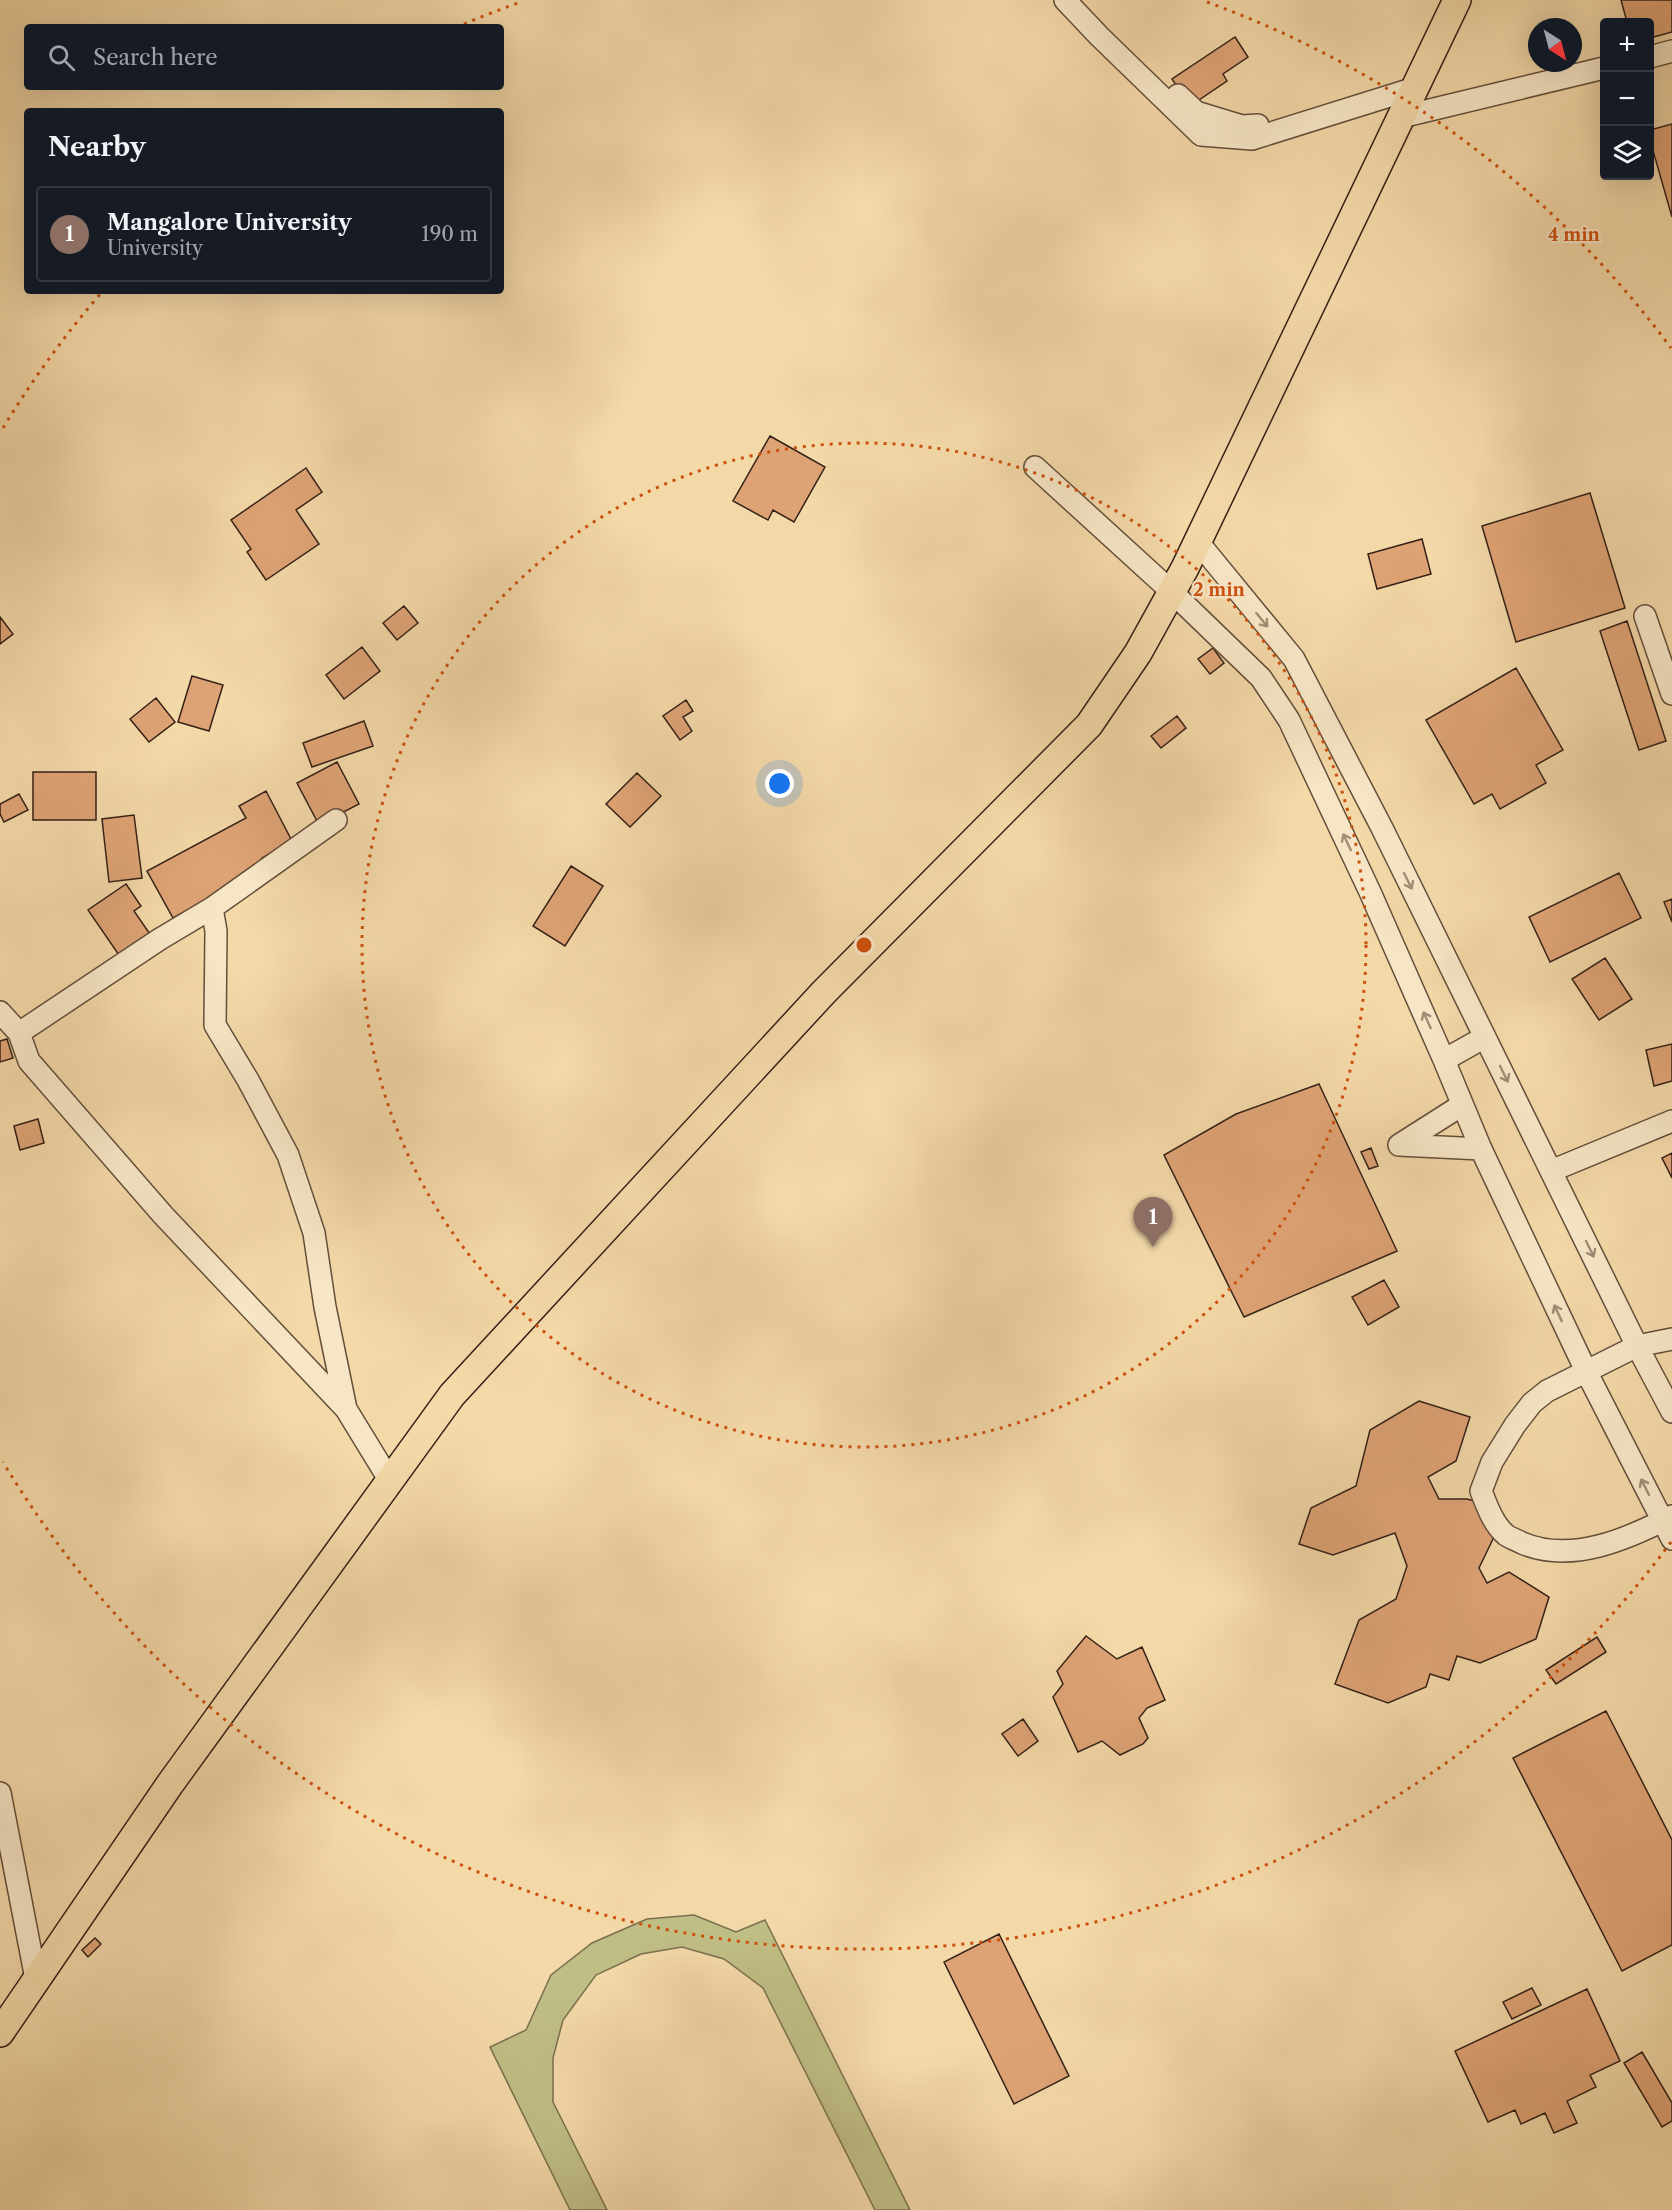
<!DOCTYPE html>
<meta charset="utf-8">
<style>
:root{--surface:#171b24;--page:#242831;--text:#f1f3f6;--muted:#9ea1a6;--line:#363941;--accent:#2563eb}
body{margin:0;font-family:"Libre Caslon Text",serif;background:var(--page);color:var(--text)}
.controls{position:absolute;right:18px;top:18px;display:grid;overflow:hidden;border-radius:6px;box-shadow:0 6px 24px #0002}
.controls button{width:54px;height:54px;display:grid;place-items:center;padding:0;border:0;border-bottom:2px solid var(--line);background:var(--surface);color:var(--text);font:30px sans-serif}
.compass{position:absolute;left:1528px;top:18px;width:54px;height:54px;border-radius:50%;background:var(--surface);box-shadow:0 6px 24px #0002;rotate:144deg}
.you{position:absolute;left:780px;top:784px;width:21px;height:21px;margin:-15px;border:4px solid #fff;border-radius:50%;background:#1a73e8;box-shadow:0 0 0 9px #1a73e833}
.badge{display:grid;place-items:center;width:39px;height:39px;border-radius:50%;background:var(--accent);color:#fff;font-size:20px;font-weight:700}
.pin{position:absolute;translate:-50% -50px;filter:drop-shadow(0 2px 3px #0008)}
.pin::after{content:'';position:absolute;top:32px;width:21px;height:18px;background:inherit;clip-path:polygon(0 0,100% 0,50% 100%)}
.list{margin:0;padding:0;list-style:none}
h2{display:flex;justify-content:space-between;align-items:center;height:78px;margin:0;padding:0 24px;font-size:26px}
h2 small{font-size:20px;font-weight:400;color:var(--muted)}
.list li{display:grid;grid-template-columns:39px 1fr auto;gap:18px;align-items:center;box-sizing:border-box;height:96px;margin:0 12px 12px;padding:0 12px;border:2px solid var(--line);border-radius:6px}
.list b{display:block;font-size:22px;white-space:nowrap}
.list p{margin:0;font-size:20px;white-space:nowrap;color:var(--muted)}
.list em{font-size:20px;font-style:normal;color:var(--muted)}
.icon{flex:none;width:33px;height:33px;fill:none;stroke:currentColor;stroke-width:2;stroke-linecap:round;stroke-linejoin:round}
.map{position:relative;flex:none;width:1672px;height:2210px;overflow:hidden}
.search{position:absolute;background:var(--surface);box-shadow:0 6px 24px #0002;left:24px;top:24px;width:480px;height:66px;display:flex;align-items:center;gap:15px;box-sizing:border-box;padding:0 21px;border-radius:6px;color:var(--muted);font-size:22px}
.panel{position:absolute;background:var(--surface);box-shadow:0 6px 24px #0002;left:24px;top:108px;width:480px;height:186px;border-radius:6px}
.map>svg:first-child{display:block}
</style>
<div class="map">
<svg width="1672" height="2210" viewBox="0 0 1672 2210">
<rect width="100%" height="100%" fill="#f3d8a8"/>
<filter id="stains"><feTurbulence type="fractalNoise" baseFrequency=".00333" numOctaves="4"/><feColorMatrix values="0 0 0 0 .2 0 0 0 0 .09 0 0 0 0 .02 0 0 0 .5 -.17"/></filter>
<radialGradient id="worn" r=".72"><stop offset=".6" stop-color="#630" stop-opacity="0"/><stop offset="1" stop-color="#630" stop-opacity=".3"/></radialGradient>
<path fill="#bfbe85" stroke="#7a704e" stroke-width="1.5" d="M 694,1915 L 736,1932 L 765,1920 L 910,2210 L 875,2210 L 763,1988 L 724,1959 L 682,1947 L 641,1954 L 596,1975 L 563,2020 L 553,2058 L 553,2102 L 607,2210 L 570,2210 L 490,2047 L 526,2030 L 551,1975 L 592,1943 L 647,1919 Z"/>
<path fill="#dea375" stroke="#342117" stroke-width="1.5" d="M 1621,0 L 1672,0 L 1672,32 L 1650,38 L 1650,22 L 1627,22 Z
M 1235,37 L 1248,57 L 1223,74 L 1227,81 L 1190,106 L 1172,79 Z
M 1672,124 L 1672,217 L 1650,140 L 1650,130 Z
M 770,436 L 825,467 L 794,522 L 773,510 L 768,520 L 733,501 Z
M 306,468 L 322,492 L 296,510 L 319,544 L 266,580 L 247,552 L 251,549 L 231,520 Z
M 1590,493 L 1625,608 L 1516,642 L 1482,526 Z
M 1422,539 L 1431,574 L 1377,589 L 1368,554 Z
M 404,606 L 418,623 L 397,640 L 383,623 Z
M 0,617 L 13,634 L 0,644 Z
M 1627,621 L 1666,741 L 1639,750 L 1600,631 Z
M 362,647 L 380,671 L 344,699 L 326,675 Z
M 1213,648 L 1224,663 L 1210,674 L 1198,659 Z
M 1516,668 L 1563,750 L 1536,765 L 1546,783 L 1500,809 L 1492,794 L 1474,804 L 1426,720 Z
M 192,676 L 223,685 L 209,731 L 178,722 Z
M 156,698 L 175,722 L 149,742 L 130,719 Z
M 686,700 L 693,711 L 683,717 L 692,731 L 680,740 L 663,716 Z
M 1177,716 L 1186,728 L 1161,748 L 1151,736 Z
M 364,721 L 373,746 L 312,767 L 303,743 Z
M 337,762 L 359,804 L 319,825 L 297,783 Z
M 33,772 L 96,772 L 96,820 L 33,820 Z
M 637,773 L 661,796 L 630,827 L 606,804 Z
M 266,791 L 292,841 L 262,858 L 267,867 L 173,918 L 147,871 L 246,818 L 239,806 Z
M 19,794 L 28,810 L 4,822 L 0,814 L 0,804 Z
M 134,815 L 142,878 L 109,882 L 102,819 Z
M 571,866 L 603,886 L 565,946 L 533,926 Z
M 1619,873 L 1641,918 L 1550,962 L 1529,917 Z
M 126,884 L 141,906 L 134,911 L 152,937 L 121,958 L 88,910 Z
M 1672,899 L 1672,922 L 1664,902 Z
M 1605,958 L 1632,999 L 1599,1020 L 1572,979 Z
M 7,1039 L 13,1058 L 0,1062 L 0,1041 Z
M 1672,1044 L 1672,1081 L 1654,1086 L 1646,1050 Z
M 1319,1084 L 1397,1251 L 1244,1317 L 1164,1155 L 1236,1114 Z
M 38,1119 L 44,1143 L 20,1150 L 14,1126 Z
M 1371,1148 L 1378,1166 L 1369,1169 L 1361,1152 Z
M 1672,1153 L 1672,1178 L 1662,1158 Z
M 1384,1280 L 1399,1307 L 1368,1325 L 1352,1297 Z
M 1419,1401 L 1470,1417 L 1456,1461 L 1428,1477 L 1439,1499 L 1467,1499 L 1486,1504 L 1493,1539 L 1479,1568 L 1487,1583 L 1509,1572 L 1549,1597 L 1536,1639 L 1480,1663 L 1457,1656 L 1449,1680 L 1430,1674 L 1426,1687 L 1388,1703 L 1335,1684 L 1359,1620 L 1396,1599 L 1407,1566 L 1395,1533 L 1333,1555 L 1299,1544 L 1311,1508 L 1356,1486 L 1370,1430 Z
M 1086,1636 L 1117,1659 L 1142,1647 L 1165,1700 L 1147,1708 L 1139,1718 L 1148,1738 L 1143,1744 L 1120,1755 L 1102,1741 L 1078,1752 L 1053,1697 L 1063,1684 L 1057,1671 Z
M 1597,1637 L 1606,1652 L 1556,1684 L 1546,1670 Z
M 1606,1711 L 1672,1840 L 1672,1945 L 1622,1971 L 1513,1758 Z
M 1023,1719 L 1038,1741 L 1018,1756 L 1002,1734 Z
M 999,1934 L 1069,2076 L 1014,2104 L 944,1962 Z
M 95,1938 L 101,1944 L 88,1957 L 82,1950 Z
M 1532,1988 L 1541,2005 L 1512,2019 L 1503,2002 Z
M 1587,1989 L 1620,2061 L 1590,2075 L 1596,2087 L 1567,2101 L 1577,2123 L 1554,2133 L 1545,2113 L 1521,2124 L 1515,2110 L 1488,2122 L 1455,2051 Z
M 1642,2052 L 1672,2103 L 1672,2121 L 1662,2127 L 1624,2063 Z"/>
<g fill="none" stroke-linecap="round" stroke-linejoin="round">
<g stroke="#644f3b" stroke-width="24">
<path id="minor" d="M 1065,0 L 1099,36 L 1201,135 L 1252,139 L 1415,88
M 1650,57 L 1672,51
M 1178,95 L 1196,112 L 1242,126 L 1258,125
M 1401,117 L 1604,68
M 1035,467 L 1172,592 L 1261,678 L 1289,720 L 1370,892 L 1444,1060 L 1481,1149 L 1587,1373 L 1672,1539
M 1198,542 L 1294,659 L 1382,828 L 1637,1346 L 1672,1412
M 1645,616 L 1672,694
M 336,820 L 212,908 L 216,931 L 215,1025 L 248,1080 L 288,1155 L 314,1233 L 325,1307 L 346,1409 L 390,1481
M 0,1012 L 19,1033 L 29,1061 L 163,1215 L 346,1409
M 19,1033 L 160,939 L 212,908
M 1444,1060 L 1485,1037
M 1462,1105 L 1399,1145 L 1481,1149
M 1551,1171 L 1672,1121
M 1672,1339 L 1637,1346 L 1547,1391 L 1532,1403 L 1515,1425 L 1492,1462 L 1481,1491 C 1487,1506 1493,1524 1506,1535 C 1510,1538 1517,1540 1522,1543 C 1571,1564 1628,1539 1672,1516
M 0,1793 L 36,1979"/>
</g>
<g stroke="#342117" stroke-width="30">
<path id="major" d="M 0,2033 L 170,1784 L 452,1395 L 824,992 L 1089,725 L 1138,653 L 1185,568 L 1457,0"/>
</g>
<use href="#minor" stroke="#f7e6c6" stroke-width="21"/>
<use href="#major" stroke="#f3d8a8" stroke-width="27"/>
</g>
<defs><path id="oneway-shaft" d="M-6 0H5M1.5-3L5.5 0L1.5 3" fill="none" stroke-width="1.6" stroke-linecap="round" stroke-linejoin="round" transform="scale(1.5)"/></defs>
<g stroke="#9f8d77">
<use href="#oneway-shaft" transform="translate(1262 620) rotate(51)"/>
<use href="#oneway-shaft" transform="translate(1347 842) rotate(-115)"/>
<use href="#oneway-shaft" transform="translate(1408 881) rotate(64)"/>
<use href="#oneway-shaft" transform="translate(1427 1020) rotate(-114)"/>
<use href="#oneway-shaft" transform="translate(1504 1074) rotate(64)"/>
<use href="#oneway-shaft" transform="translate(1590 1249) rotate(64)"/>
<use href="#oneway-shaft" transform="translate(1558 1313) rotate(-115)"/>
<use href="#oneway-shaft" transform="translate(1645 1487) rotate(-117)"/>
</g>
<g fill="none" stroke="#cd510e" stroke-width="3" stroke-dasharray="3 6">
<circle cx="864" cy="945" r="502"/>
<path d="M1671 1542A1004 1004 0 0 1 3 1462M3 428A1004 1004 0 0 1 101 293M464 24A1004 1004 0 0 1 521 2M1207 2A1004 1004 0 0 1 1671 348"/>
</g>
<circle cx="864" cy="945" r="9" fill="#cd510e" stroke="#f7e6c6" stroke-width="3"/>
<g font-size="18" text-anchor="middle" font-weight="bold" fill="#cd510e" stroke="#f7e6c6" stroke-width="4.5" stroke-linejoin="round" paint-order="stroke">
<text x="1574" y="241">4 min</text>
<text x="1219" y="596">2 min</text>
</g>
<rect width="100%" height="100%" filter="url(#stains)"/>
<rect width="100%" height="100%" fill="url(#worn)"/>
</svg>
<div class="controls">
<button>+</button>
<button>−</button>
<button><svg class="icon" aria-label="layers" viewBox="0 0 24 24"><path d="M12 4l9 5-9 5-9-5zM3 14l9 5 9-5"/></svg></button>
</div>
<svg class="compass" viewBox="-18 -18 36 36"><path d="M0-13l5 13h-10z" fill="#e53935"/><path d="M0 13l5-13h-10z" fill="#9ea1a6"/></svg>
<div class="you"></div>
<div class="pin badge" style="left:1153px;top:1247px;background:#8d6e63">1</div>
<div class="search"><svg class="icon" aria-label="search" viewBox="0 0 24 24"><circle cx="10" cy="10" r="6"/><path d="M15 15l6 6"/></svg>Search here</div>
<section class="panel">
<h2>Nearby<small></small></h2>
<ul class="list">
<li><span class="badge" style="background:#8d6e63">1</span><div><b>Mangalore University</b><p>University</p></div><em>190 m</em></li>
</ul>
</section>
</div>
